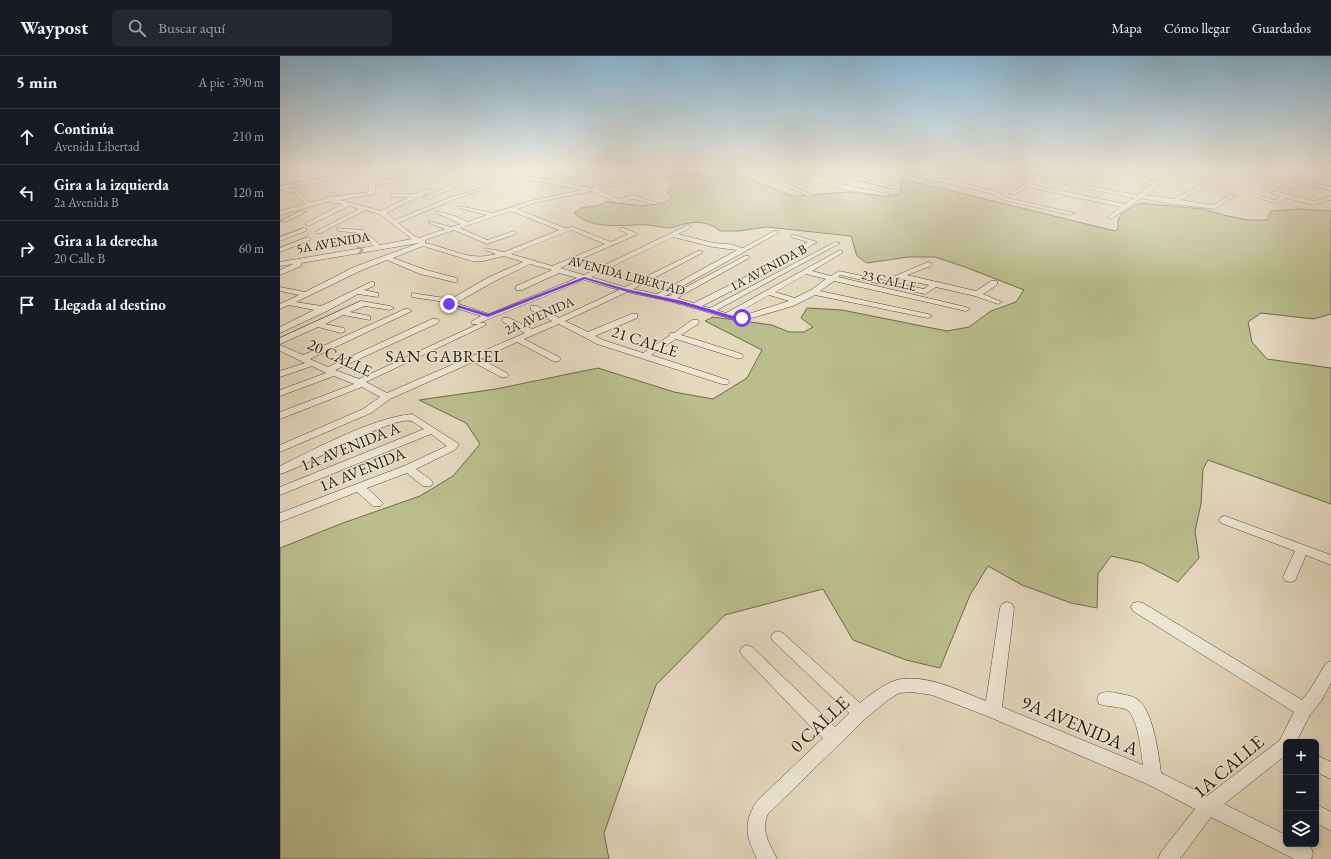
<!DOCTYPE html>
<html lang="es">
<meta charset="utf-8">
<style>
:root{--surface:#171b24;--page:#242831;--text:#f1f3f6;--muted:#9ea1a6;--line:#363941}
body{margin:0;font-family:"EB Garamond",serif;background:var(--page);color:var(--text)}
.controls{position:absolute;right:12px;bottom:12px;display:grid;overflow:hidden;border-radius:6px;box-shadow:0 2px 6px #0003}
.controls button{width:36px;height:36px;display:grid;place-items:center;padding:0;border:0;border-bottom:1px solid var(--line);background:var(--surface);color:var(--text);font:20px sans-serif}
.stop{position:absolute;width:12px;height:12px;margin:-9px;border:3px solid #7c3aed;border-radius:50%;background:#fff}
.stop.end{background:#7c3aed;border-color:#fff;box-shadow:0 1px 4px #0008}
.list{margin:0;padding:0;list-style:none}
h2{display:flex;justify-content:space-between;align-items:center;height:52px;margin:0;padding:0 16px;font-size:17px}
h2 small{font-size:13px;font-weight:400;color:var(--muted)}
.list li{display:grid;grid-template-columns:26px 1fr auto;gap:12px;align-items:center;box-sizing:border-box;height:56px;padding:0 16px;border-top:1px solid var(--line)}
.list b{display:block;font-size:15px;white-space:nowrap}
.list p{margin:0;font-size:13px;white-space:nowrap;color:var(--muted)}
.list em{font-size:13px;font-style:normal;color:var(--muted)}
.icon{flex:none;width:22px;height:22px;fill:none;stroke:currentColor;stroke-width:2;stroke-linecap:round;stroke-linejoin:round}
.map{position:relative;flex:none;width:1051px;height:803px;overflow:hidden}
header{display:flex;align-items:center;gap:24px;box-sizing:border-box;height:56px;padding:0 20px;background:var(--surface);border-bottom:1px solid var(--line)}
header strong{font-size:19px}
nav{display:flex;gap:22px;margin-inline-start:auto;font-size:14px}
.search{width:280px;height:36px;background:var(--page);display:flex;align-items:center;gap:10px;box-sizing:border-box;padding:0 14px;border-radius:6px;color:var(--muted);font-size:15px}
main{display:flex}
aside{flex:1;background:var(--surface)}
.map>svg:first-child{display:block}
</style>
<header>
<strong>Waypost</strong>
<div class="search"><svg class="icon" aria-label="search" viewBox="0 0 24 24"><circle cx="10" cy="10" r="6"/><path d="M15 15l6 6"/></svg>Buscar aquí</div>
<nav><a>Mapa</a><a>Cómo llegar</a><a>Guardados</a></nav>
</header>
<main>
<aside>
<h2>5 min<small>A pie · 390 m</small></h2>
<ul class="list">
<li><svg class="icon" aria-label="ahead" viewBox="0 0 24 24"><path d="M12 20V5M6 11l6-6 6 6"/></svg><div><b>Continúa</b><p>Avenida Libertad</p></div><em>210 m</em></li>
<li><svg class="icon" aria-label="left" viewBox="0 0 24 24"><path d="M17 20v-9H6M10 6l-5 5 5 5"/></svg><div><b>Gira a la izquierda</b><p>2a Avenida B</p></div><em>120 m</em></li>
<li><svg class="icon" aria-label="right" viewBox="0 0 24 24"><path d="M7 20v-9h11M14 6l5 5-5 5"/></svg><div><b>Gira a la derecha</b><p>20 Calle B</p></div><em>60 m</em></li>
<li><svg class="icon" aria-label="arrive" viewBox="0 0 24 24"><path d="M6 21V4h12l-3 4 3 4H6"/></svg><div><b>Llegada al destino</b></div></li>
</ul>
</aside>
<div class="map">
<svg width="1051" height="803" viewBox="0 0 1051 803">
<rect width="100%" height="100%" fill="#e4d8bd"/>
<filter id="stains"><feTurbulence type="fractalNoise" baseFrequency=".005" numOctaves="4"/><feColorMatrix values="0 0 0 0 .2 0 0 0 0 .09 0 0 0 0 .02 0 0 0 .5 -.17"/></filter>
<radialGradient id="worn" r=".72"><stop offset=".6" stop-color="#630" stop-opacity="0"/><stop offset="1" stop-color="#630" stop-opacity=".3"/></radialGradient>
<path fill="#babd8d" stroke="#6e6a4c" d="M 397,117 L 410,117 L 437,121 L 453,117 L 513,140 L 569,136 L 606,140 L 621,138 L 620,128 L 623,123 L 835,175 L 838,173 L 838,165 L 841,158 L 859,147 L 922,153 L 943,159 L 968,164 L 987,164 L 991,155 L 1019,153 L 1051,155 L 1051,258 L 1034,263 L 981,257 L 968,266 L 972,286 L 987,303 L 1051,312 L 1051,448 L 928,404 L 923,413 L 921,448 L 915,475 L 919,502 L 898,526 L 862,507 L 831,500 L 818,518 L 817,552 L 791,547 L 742,529 L 708,510 L 690,539 L 660,612 L 626,604 L 573,584 L 543,533 L 445,559 L 376,629 L 324,777 L 329,803 L 0,803 L 0,492 L 63,467 L 140,440 L 173,420 L 200,388 L 186,367 L 139,344 L 216,333 L 318,312 L 394,336 L 433,343 L 467,322 L 482,294 L 425,265 L 433,261 L 492,269 L 509,276 L 524,276 L 533,271 L 521,262 L 527,252 L 562,254 L 667,275 L 689,271 L 711,255 L 736,246 L 744,234 L 685,211 L 655,201 L 628,201 L 587,207 L 577,200 L 571,180 L 486,171 L 459,175 L 440,175 C 430,166 417,165 404,168 C 399,169 394,172 389,172 C 382,172 375,169 368,169 C 343,168 314,175 294,157 L 301,152 L 317,150 L 326,146 L 364,150 L 384,147 L 392,142 L 388,137 L 390,131 L 396,127 L 387,122 Z"/>
<g fill="none" stroke-linecap="round" stroke-linejoin="round">
<g stroke="#534838" stroke-width="1">
<path id="minor" d="M 9,114 L 22,114 L 0,119 L 0,115 Z
M 45,114 L 52,114 L 49,116 Z
M 83,114 L 94,114 L 0,134 L 0,130 Z
M 162,114 L 174,114 L 95,129 L 95,138 L 60,144 L 101,155 L 129,141 L 113,141 L 111,140 L 111,138 L 135,138 L 147,133 L 151,133 L 151,135 L 106,157 L 115,164 L 171,141 L 211,129 L 211,131 L 175,143 L 118,167 L 134,180 L 139,182 L 165,173 L 149,167 L 149,165 L 171,171 L 181,168 L 156,157 L 156,155 L 175,160 L 187,166 L 207,159 L 179,152 L 179,150 L 213,157 L 250,145 L 302,134 L 208,116 L 148,143 L 143,142 L 203,114 L 216,114 L 310,132 L 354,123 L 383,114 L 392,114 L 357,125 L 318,133 L 338,143 L 353,139 L 378,147 L 378,149 L 353,143 L 337,147 L 312,135 L 254,147 L 237,153 L 285,172 L 293,171 L 331,186 L 348,178 L 340,174 L 340,172 L 344,172 L 356,177 L 356,179 L 280,212 L 304,219 L 408,169 L 411,171 L 410,172 L 398,178 L 433,187 L 449,188 L 463,192 L 494,175 L 498,175 L 498,177 L 385,240 L 389,240 L 465,200 L 469,200 L 469,202 L 397,242 L 414,247 L 477,215 L 528,186 L 511,181 L 511,179 L 515,179 L 537,186 L 483,219 L 422,250 L 430,252 L 555,186 L 560,187 L 437,254 L 446,257 L 560,194 L 563,196 L 562,197 L 532,215 L 551,220 L 559,215 L 644,233 L 649,229 L 616,222 L 615,220 L 648,206 L 652,208 L 651,210 L 627,219 L 696,235 L 711,225 L 717,225 L 717,229 L 703,238 L 722,246 L 718,248 L 695,240 L 656,231 L 645,238 L 560,219 L 558,221 L 686,251 L 690,253 L 686,255 L 554,225 L 540,235 L 648,258 L 652,260 L 648,262 L 535,239 L 513,250 L 465,264 L 455,264 L 389,245 L 347,236 L 285,265 L 308,276 L 351,258 L 357,258 L 357,262 L 315,280 L 323,284 L 363,297 L 389,280 L 390,277 L 394,277 L 412,264 L 418,264 L 419,266 L 418,268 L 401,279 L 462,298 L 463,300 L 462,302 L 456,302 L 396,283 L 371,299 L 448,324 L 450,326 L 448,328 L 442,328 L 317,288 L 279,268 L 244,283 L 279,301 L 281,303 L 279,305 L 273,305 L 237,286 L 201,303 L 227,317 L 229,319 L 227,321 L 221,321 L 193,306 L 110,343 L 91,357 L 0,396 L 0,389 L 83,353 L 100,341 L 82,331 L 0,363 L 0,356 L 74,328 L 54,320 L 0,340 L 0,334 L 46,317 L 32,310 L 0,321 L 0,315 L 25,307 L 0,295 L 0,289 L 23,299 L 125,253 L 128,253 L 132,255 L 30,303 L 48,311 L 152,263 L 158,263 L 159,265 L 158,267 L 55,314 L 79,323 L 198,268 L 192,268 L 191,266 L 201,260 L 166,249 L 165,246 L 132,241 L 132,237 L 171,243 L 209,221 L 243,206 L 224,200 L 203,205 L 192,205 L 143,190 L 113,202 L 146,214 L 177,222 L 177,226 L 174,226 L 140,218 L 107,204 L 80,215 L 16,246 L 41,250 L 91,226 L 94,226 L 94,230 L 84,234 L 98,237 L 98,241 L 78,238 L 47,255 L 0,277 L 0,271 L 34,254 L 9,249 L 0,253 L 0,248 L 19,239 L 0,235 L 0,231 L 25,236 L 74,211 L 139,187 L 21,207 L 21,210 L 0,219 L 0,214 L 13,208 L 0,210 L 0,206 L 94,190 L 79,177 L 59,175 L 56,173 L 57,172 L 83,174 L 100,189 L 132,183 L 100,158 L 85,154 L 41,177 L 37,177 L 37,175 L 79,153 L 69,150 L 28,170 L 26,169 L 26,167 L 63,148 L 47,146 L 0,159 L 0,155 L 25,148 L 14,136 L 5,137 L 2,135 L 5,133 L 17,133 L 30,147 L 50,141 L 90,136 L 88,129 L 94,126 ZM 231,155 L 279,174 L 224,196 L 205,192 L 205,194 L 216,198 C 189,206 171,192 145,187 L 145,184 L 174,174 L 207,188 L 236,178 L 236,176 L 234,175 L 207,184 L 180,172 ZM 291,174 L 325,188 L 272,210 L 231,198 ZM 393,181 L 433,191 L 457,194 L 377,238 L 353,233 L 422,197 L 422,195 L 418,195 L 345,231 L 311,221 ZM 250,208 L 272,214 L 236,230 L 236,234 L 242,234 L 279,217 L 297,222 L 209,258 L 176,247 L 215,225 ZM 526,218 L 546,223 L 531,234 L 515,242 L 495,236 ZM 305,224 L 339,234 L 279,262 L 257,250 L 251,250 L 251,254 L 272,265 L 252,273 L 229,262 L 223,262 L 222,264 L 223,266 L 245,277 L 107,337 L 86,326 L 206,269 L 205,267 L 199,267 ZM 489,239 L 509,245 L 462,260 L 454,259 Z
M 266,114 C 275,114 281,118 289,118 C 296,119 304,114 312,114 L 290,122 Z
M 445,114 C 452,114 459,117 465,117 C 472,117 478,114 485,114 L 481,116 L 533,139 L 528,140 L 476,117 L 464,121 Z
M 511,114 L 518,114 L 560,128 L 609,138 L 606,140 C 580,136 532,130 511,114 Z
M 540,114 L 550,114 L 617,131 L 614,133 Z
M 603,114 L 615,114 L 679,126 L 717,136 L 728,142 L 794,157 L 791,159 L 724,144 L 713,138 L 679,130 Z
M 717,114 L 728,114 L 797,127 L 813,120 L 789,114 C 798,114 806,116 815,117 C 820,117 825,114 831,114 L 829,115 L 877,126 L 894,114 L 900,114 L 865,139 L 893,143 L 921,129 L 924,131 L 923,132 L 900,144 L 934,149 L 951,138 L 956,139 L 935,153 L 892,148 L 861,142 L 831,163 L 828,161 L 829,160 L 841,151 L 747,131 L 733,139 L 728,138 L 752,124 L 755,126 L 752,129 L 845,148 L 854,142 ZM 825,118 L 873,129 L 857,139 L 803,129 Z
M 927,114 L 936,114 L 943,117 L 935,122 L 932,120 L 936,117 Z
M 976,114 L 988,114 L 1012,118 L 1025,114 L 1033,114 L 1013,122 L 1051,131 L 1051,135 L 1009,124 L 1000,129 L 1014,132 L 1014,134 L 993,130 L 993,128 L 1006,121 L 999,119 L 984,128 L 980,128 L 980,126 L 993,118 Z
M 994,135 L 1034,145 L 1051,140 L 1051,144 L 1034,149 L 1006,142 L 997,148 L 979,142 L 982,140 L 996,144 L 1001,140 L 992,138 L 991,137 Z
M 21,155 L 26,156 L 5,166 L 0,165 Z
M 24,172 L 27,174 L 26,175 L 0,185 L 0,181 Z
M 28,181 L 31,183 L 30,184 L 0,196 L 0,192 Z
M 81,245 L 110,250 L 114,252 L 110,254 L 85,250 L 70,256 L 90,260 L 90,264 L 63,259 L 45,268 L 64,272 L 65,274 L 64,276 L 61,277 L 38,271 L 0,288 L 0,282 Z
M 132,358 L 179,388 L 175,394 L 136,413 L 151,424 L 153,427 L 151,430 L 143,430 L 127,417 L 87,432 L 103,447 L 101,450 L 93,450 L 77,436 L 0,466 L 0,457 L 124,410 L 167,390 L 151,378 L 0,439 L 0,431 L 144,373 C 140,371 135,366 131,365 C 114,359 23,412 0,418 L 0,410 C 37,392 92,362 132,358 Z
M 945,460 L 1051,499 L 1051,509 L 1026,499 L 1015,525 L 1010,526 L 1005,525 L 1003,521 L 1015,495 L 941,467 L 939,464 L 941,461 Z
M 727,546 L 732,548 L 734,552 L 722,651 L 863,709 C 861,697 858,657 845,653 C 836,650 828,651 819,648 L 817,643 L 819,638 C 826,635 833,636 841,638 C 846,639 854,640 858,644 C 873,654 879,700 881,717 L 927,740 L 1000,684 L 1014,656 L 853,555 L 851,551 L 853,547 L 858,546 L 863,547 L 1022,644 L 1030,634 L 1046,607 L 1051,605 L 1051,627 L 1042,644 L 1030,659 L 1016,686 L 1006,686 L 1006,699 L 944,748 L 1006,779 L 1006,788 L 1024,788 L 1031,791 L 1033,798 L 1031,803 L 1014,803 L 931,761 L 900,803 L 878,803 L 881,796 L 915,753 L 867,728 L 707,660 L 652,639 L 632,636 L 619,637 L 608,644 L 586,662 L 488,758 C 480,775 490,788 497,803 L 477,803 C 466,780 463,769 476,746 L 543,682 L 534,674 L 462,599 L 460,595 L 462,591 L 467,589 L 472,591 L 555,671 L 569,657 L 493,585 L 491,581 L 493,577 L 498,575 L 503,577 L 580,647 C 590,639 600,631 611,626 C 639,614 680,635 706,645 L 720,552 L 722,548 Z
M 1036,699 L 1051,706 L 1051,723 L 1036,716 Z
M 1036,748 L 1051,756 L 1051,775 L 1036,767 Z"/>
</g>
<use href="#minor" fill="#ede6d4" fill-rule="evenodd"/>
</g>
<defs><path id="oneway-chevron" d="M-2-3.5L2.5 0L-2 3.5" fill="none" stroke-width="1.6" stroke-linecap="round" stroke-linejoin="round"/></defs>
<use stroke="#92897a" href="#oneway-chevron" transform="translate(80 194) rotate(-9)"/>
<linearGradient id="sky" x2="0" y2="1"><stop stop-color="#87b6d5"/><stop offset="0.5" stop-color="#f3ede1"/><stop offset="1" stop-color="#f3ede1" stop-opacity="0"/></linearGradient>
<rect width="1051" height="226" fill="url(#sky)"/>
<path fill="#7c3aed" d="M 304,221 L 346,233 L 402,245 L 453,260 L 464,262 L 452,263 L 401,248 L 344,235 L 305,223 L 208,261 L 167,248 L 171,247 L 208,258 Z"/>
<g text-anchor="middle" stroke-width="3" stroke-linejoin="round" paint-order="stroke">
<g font-size="13" fill="#23180b" stroke="#ede6d4">
<text transform="translate(53 186) rotate(-10)" y="5">5A AVENIDA</text>
<text transform="translate(488 211) rotate(-28)" y="5">1A AVENIDA B</text>
<text transform="translate(347 219) rotate(15)" y="5">AVENIDA LIBERTAD</text>
<text transform="translate(609 224) rotate(13)" y="5">23 CALLE</text>
<text transform="translate(259 259) rotate(-24)" y="5">2A AVENIDA</text>
</g>
<g font-size="16" fill="#23180b" stroke="#ede6d4">
<text transform="translate(365 285) rotate(18)" y="6">21 CALLE</text>
<text transform="translate(60 301) rotate(25)" y="6">20 CALLE</text>
<text transform="translate(70 390) rotate(-22)" y="6">1A AVENIDA A</text>
<text transform="translate(82 413) rotate(-22)" y="6">1A AVENIDA</text>
</g>
<g font-size="17" letter-spacing="1" fill="#23180b" stroke="#ede6d4">
<text x="165" y="306">SAN GABRIEL</text>
</g>
<g font-size="19" fill="#23180b" stroke="#ede6d4">
<text transform="translate(539 668) rotate(-43)" y="7">0 CALLE</text>
<text transform="translate(800 669) rotate(23)" y="7">9A AVENIDA A</text>
<text transform="translate(948 710) rotate(-40)" y="7">1A CALLE</text>
</g>
</g>
<rect width="100%" height="100%" filter="url(#stains)"/>
<rect width="100%" height="100%" fill="url(#worn)"/>
</svg>
<div class="controls">
<button>+</button>
<button>−</button>
<button><svg class="icon" aria-label="layers" viewBox="0 0 24 24"><path d="M12 4l9 5-9 5-9-5zM3 14l9 5 9-5"/></svg></button>
</div>
<div class="stop" style="left:462px;top:262px"></div>
<div class="stop end" style="left:169px;top:248px"></div>
</div>
</main>
